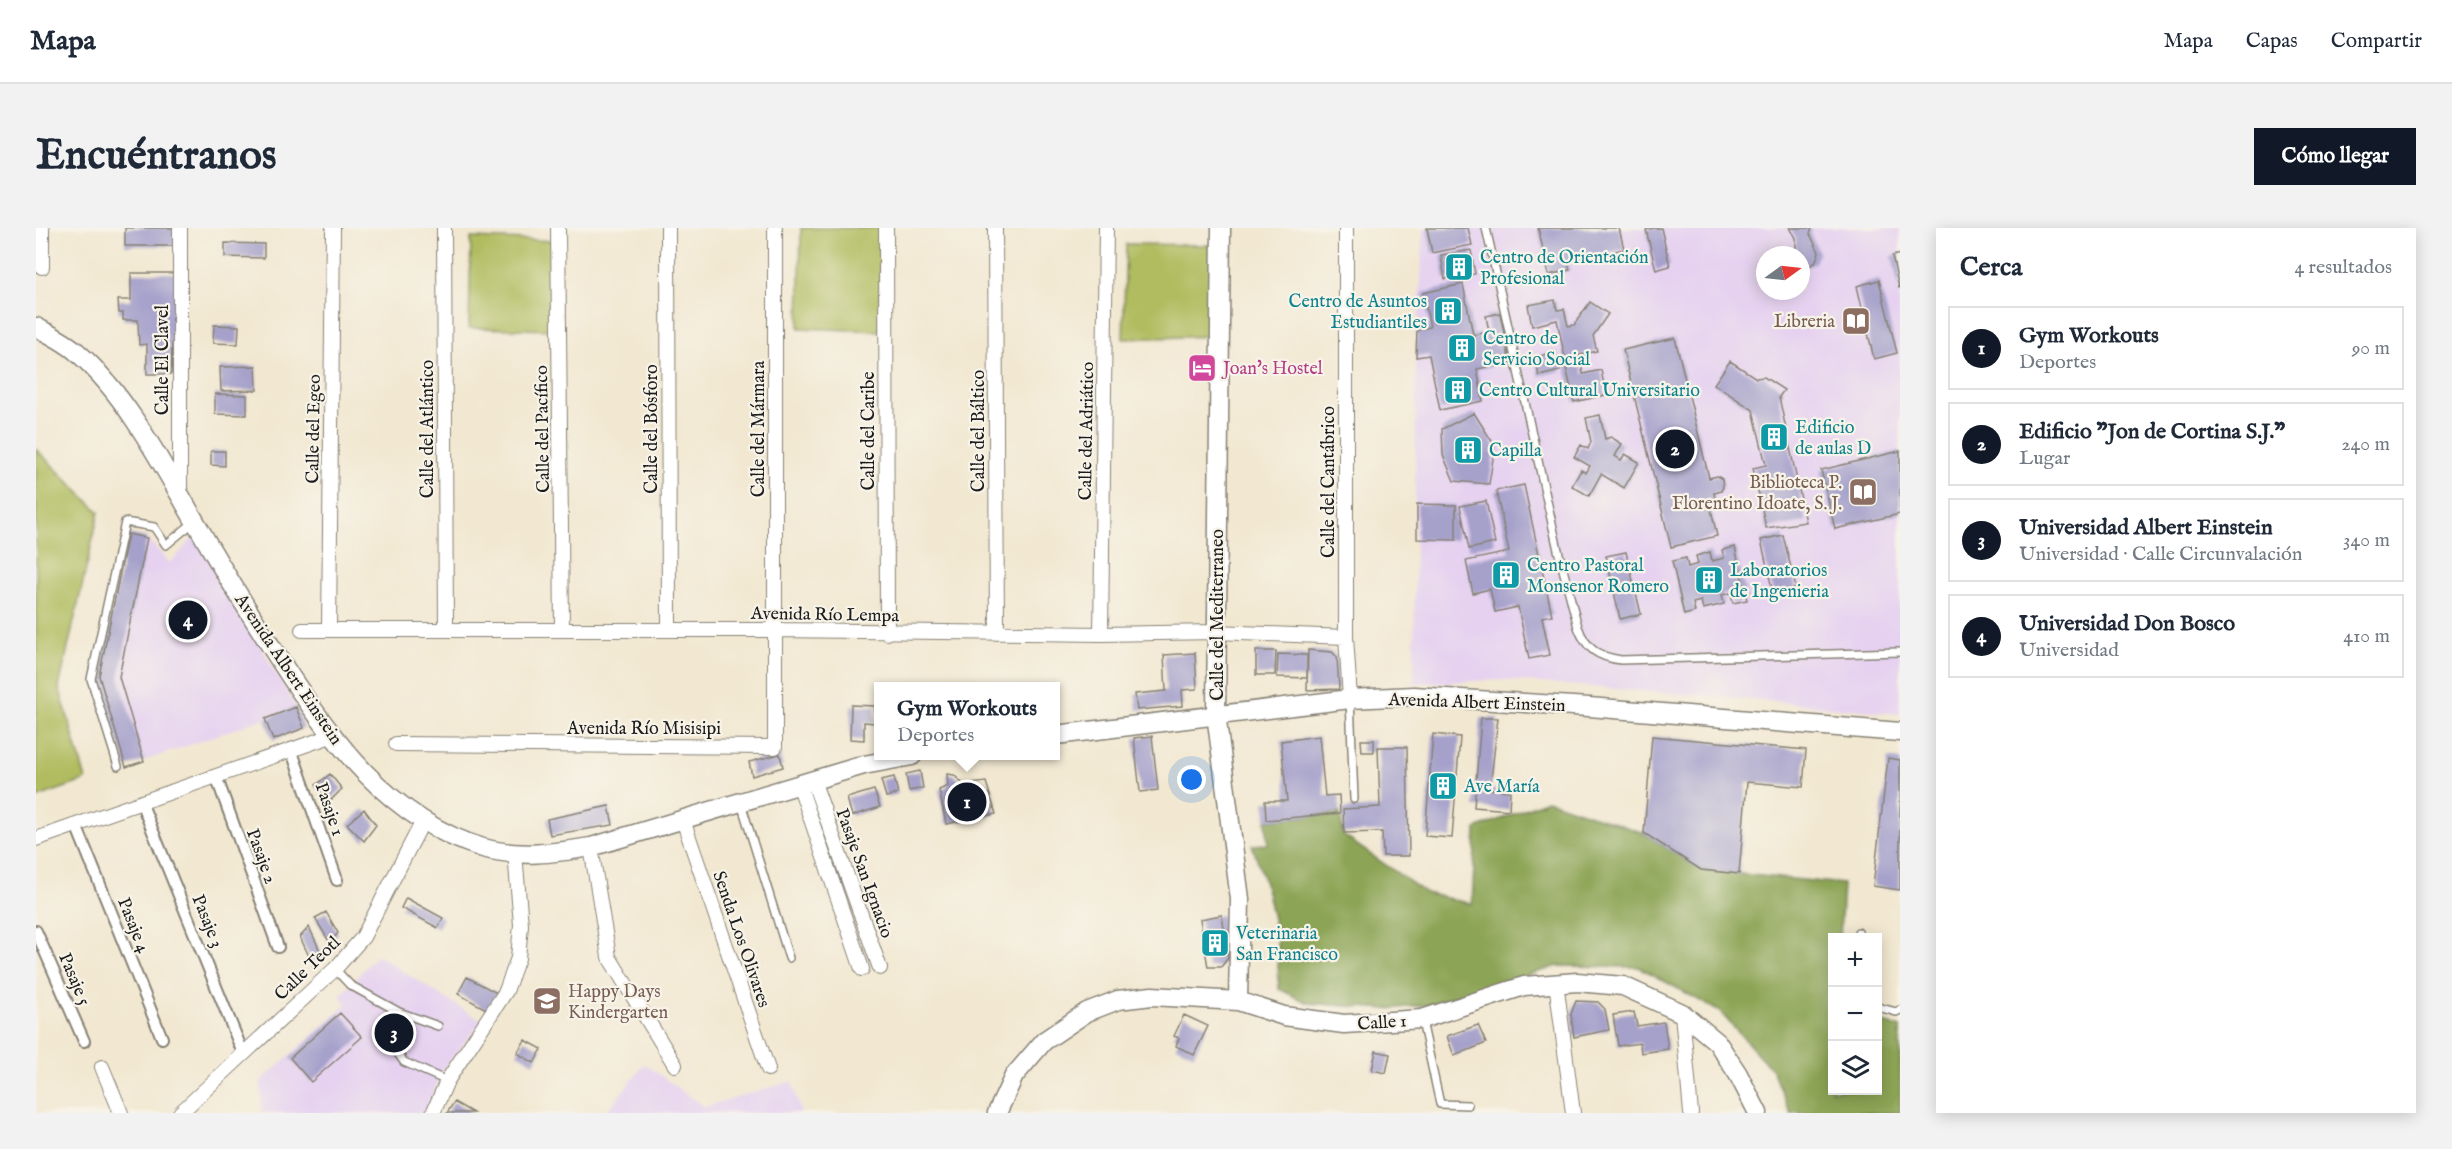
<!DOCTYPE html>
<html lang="es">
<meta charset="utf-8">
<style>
:root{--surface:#fff;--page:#f2f2f3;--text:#1f2937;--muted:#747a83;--line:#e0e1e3;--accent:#111827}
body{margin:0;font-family:"IM FELL English",serif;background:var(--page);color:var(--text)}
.controls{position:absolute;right:18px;bottom:18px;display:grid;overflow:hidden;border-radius:0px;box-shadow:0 3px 15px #0003}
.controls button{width:54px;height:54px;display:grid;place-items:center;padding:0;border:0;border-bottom:2px solid var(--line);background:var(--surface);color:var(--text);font:30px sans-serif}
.compass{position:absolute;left:1720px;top:18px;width:54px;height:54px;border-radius:50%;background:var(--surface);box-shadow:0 3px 15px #0003;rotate:75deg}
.you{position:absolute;left:1156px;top:552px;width:21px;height:21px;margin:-15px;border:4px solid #fff;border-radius:50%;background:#1a73e8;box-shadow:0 0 0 9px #1a73e833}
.badge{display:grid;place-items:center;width:39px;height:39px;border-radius:50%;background:var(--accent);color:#fff;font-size:20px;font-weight:700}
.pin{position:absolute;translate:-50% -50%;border:3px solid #fff;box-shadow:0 2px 6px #0006}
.popup{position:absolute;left:838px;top:454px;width:186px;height:78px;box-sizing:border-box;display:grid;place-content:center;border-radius:0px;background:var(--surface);filter:drop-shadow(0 2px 4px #0005);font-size:20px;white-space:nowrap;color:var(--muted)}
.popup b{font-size:22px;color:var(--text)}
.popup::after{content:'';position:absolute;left:50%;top:100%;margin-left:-12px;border:12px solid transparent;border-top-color:var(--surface)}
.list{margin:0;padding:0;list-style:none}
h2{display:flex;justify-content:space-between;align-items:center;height:78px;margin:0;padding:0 24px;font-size:26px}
h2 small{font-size:20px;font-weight:400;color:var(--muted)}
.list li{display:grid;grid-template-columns:39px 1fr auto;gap:18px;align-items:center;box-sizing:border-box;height:84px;margin:0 12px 12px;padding:0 12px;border:2px solid var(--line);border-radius:0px}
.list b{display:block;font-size:22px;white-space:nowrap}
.list p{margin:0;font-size:20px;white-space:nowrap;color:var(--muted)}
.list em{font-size:20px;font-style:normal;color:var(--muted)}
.icon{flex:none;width:33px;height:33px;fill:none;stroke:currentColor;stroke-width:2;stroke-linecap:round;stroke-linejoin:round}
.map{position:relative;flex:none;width:1864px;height:885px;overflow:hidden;border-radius:0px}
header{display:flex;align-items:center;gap:36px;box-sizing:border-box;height:84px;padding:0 30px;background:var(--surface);border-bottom:2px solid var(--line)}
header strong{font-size:28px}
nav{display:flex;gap:33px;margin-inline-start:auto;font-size:21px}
.intro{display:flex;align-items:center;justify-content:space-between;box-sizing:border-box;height:144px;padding:0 36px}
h1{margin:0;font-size:42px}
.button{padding:15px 27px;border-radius:0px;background:var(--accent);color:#fff;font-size:21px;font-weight:700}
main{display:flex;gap:36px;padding:0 36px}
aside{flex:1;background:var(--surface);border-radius:0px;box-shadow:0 3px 15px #0003}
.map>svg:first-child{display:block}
</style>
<header>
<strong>Mapa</strong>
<nav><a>Mapa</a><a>Capas</a><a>Compartir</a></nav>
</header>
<div class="intro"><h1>Encuéntranos</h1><a class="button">Cómo llegar</a></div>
<main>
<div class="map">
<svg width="1864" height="885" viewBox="0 0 1864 885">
<rect width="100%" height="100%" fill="#f7f3e8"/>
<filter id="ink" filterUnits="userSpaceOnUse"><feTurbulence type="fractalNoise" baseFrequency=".0167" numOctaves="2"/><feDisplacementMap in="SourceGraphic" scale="12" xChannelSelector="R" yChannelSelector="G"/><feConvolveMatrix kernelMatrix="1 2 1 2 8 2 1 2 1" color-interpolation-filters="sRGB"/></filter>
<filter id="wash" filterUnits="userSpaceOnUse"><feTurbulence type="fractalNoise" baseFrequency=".008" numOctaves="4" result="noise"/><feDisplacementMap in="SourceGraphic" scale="24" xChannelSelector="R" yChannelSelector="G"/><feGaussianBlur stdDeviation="1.35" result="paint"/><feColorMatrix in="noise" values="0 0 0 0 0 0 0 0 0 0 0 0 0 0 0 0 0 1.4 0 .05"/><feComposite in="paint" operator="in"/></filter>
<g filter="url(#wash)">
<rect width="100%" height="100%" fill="#f2e8d1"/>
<path fill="#e6d2f0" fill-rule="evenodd" d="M 1388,0 L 1864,0 L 1864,486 L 1724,472 L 1469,452 L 1378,455 L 1380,129 ZM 1729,27 L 1765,27 L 1765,63 L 1729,63 Z
M 159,308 L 260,479 L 108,533 L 83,449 L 111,310 L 134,335 Z
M 341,727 L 446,793 L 409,839 L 394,872 L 392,885 L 226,885 L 225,853 L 311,776 L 304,768 Z
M 609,836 L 668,879 L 756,853 L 765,885 L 569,885 Z"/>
<path fill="#b0bc5e" stroke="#666c3d" stroke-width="1.5" d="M 765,0 L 845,0 L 844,103 L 763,100 Z
M 435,10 L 523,13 L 523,102 L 433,100 Z
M 1090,16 L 1180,17 L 1180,108 L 1087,111 Z
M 0,221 L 63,284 L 23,459 L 50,552 L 0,570 Z"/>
<path fill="#8ca455" stroke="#546038" stroke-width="1.5" d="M 1511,572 L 1608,605 L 1665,642 L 1807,656 L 1804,709 L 1796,710 L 1796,862 L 1842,862 L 1842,794 L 1864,799 L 1864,885 L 1755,885 L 1736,842 L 1684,784 L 1603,739 L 1522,738 L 1391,777 L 1351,781 L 1272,775 L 1243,761 L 1241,709 L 1229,655 L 1216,617 L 1232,616 L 1230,592 L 1304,585 L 1307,607 L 1390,665 L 1436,676 L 1440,601 Z"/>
<g id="blocks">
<path fill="#a6a1cb" d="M 89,0 L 144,0 L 144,18 L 89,18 Z
M 1391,0 L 1432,0 L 1436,17 L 1396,25 Z
M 1502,0 L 1583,0 L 1588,21 L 1532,34 L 1534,42 L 1513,47 Z
M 1618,0 L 1625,0 L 1634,38 L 1620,42 L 1610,2 Z
M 1754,0 L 1776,0 L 1774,6 L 1783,24 L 1779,35 L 1773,38 L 1766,36 L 1765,27 L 1760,25 L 1760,10 Z
M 189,15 L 228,16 L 228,30 L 189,29 Z
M 1435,22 L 1439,46 L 1409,51 L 1405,27 Z
M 1864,26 L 1864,60 L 1863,60 L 1856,28 Z
M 95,45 L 144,45 L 144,115 L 136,116 L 135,146 L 111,146 L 111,116 L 103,117 L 102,92 L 87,92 L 87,85 L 83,85 L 82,72 L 95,72 Z
M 1843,52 L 1861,125 L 1838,131 L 1821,58 Z
M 1427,56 L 1437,107 L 1453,104 L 1450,88 L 1464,85 L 1474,135 L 1441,141 L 1447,173 L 1404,182 L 1393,127 L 1380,129 L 1381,102 L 1394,99 L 1387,65 Z
M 1519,72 L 1521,82 L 1528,81 L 1532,98 L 1538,97 L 1554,74 L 1572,86 L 1557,108 L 1561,123 L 1543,127 L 1547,146 L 1565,142 L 1570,167 L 1538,174 L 1530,139 L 1524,140 L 1524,143 L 1503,148 L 1499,129 L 1520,124 L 1521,132 L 1529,130 L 1521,92 L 1496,98 L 1492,77 Z
M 178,97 L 203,98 L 202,116 L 177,115 Z
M 1639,110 L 1673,250 L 1681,248 L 1686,251 L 1687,259 L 1685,263 L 1678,265 L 1679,271 L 1673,272 L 1681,308 L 1635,319 L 1587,122 Z
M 1694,133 L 1720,150 L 1728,149 L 1748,162 L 1743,169 L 1770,294 L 1730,300 L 1717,240 L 1730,237 L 1717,182 L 1678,156 Z
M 220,138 L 221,162 L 185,163 L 184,139 Z
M 179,166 L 211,167 L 211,187 L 179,186 Z
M 1438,185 L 1459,218 L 1453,256 L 1418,253 L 1407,227 L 1406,201 Z
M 1564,187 L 1569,211 L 1575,209 L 1586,216 L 1579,228 L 1585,232 L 1589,226 L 1603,234 L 1588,260 L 1565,246 L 1553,268 L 1536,258 L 1545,242 L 1550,245 L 1554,238 L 1538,229 L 1545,217 L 1552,221 L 1555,214 L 1550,190 Z
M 175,223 L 189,223 L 189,238 L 175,237 Z
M 1864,223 L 1864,286 L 1799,301 L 1785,242 Z
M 1488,257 L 1516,387 L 1506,389 L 1514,427 L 1493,431 L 1482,379 L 1459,384 L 1454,361 L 1437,365 L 1430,333 L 1473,324 L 1460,263 Z
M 1450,273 L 1459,315 L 1433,321 L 1424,278 Z
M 1381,276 L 1420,277 L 1420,312 L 1381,311 Z
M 92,306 L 111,310 L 83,449 L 108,533 L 90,539 L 63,448 Z
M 1747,307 L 1760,360 L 1737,365 L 1725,312 Z
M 1699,319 L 1711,372 L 1697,375 L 1695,365 L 1686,367 L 1688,376 L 1667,381 L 1665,373 L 1657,375 L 1659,384 L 1648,387 L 1636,333 L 1650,330 L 1652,339 L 1662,336 L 1660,328 L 1674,324 L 1676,333 L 1688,330 L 1686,322 Z
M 1590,324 L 1605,386 L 1584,391 L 1570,328 Z
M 1272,422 L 1296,424 L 1301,429 L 1303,461 L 1271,462 Z
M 1220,423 L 1240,423 L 1239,447 L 1220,447 Z
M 1159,425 L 1161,461 L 1146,462 L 1147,478 L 1101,482 L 1099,466 L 1130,463 L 1128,427 Z
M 1242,426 L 1271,427 L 1271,450 L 1241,449 Z
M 815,477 L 839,478 L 839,495 L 828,494 L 828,512 L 814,511 Z
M 260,479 L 268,500 L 237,512 L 229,491 Z
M 1445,490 L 1462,490 L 1454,561 L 1474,563 L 1473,582 L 1438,579 Z
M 1397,506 L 1424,509 L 1416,610 L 1389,608 Z
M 1116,508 L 1122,562 L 1104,564 L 1098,510 Z
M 1283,508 L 1289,568 L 1303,567 L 1304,585 L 1230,592 L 1229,573 L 1251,573 L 1245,513 Z
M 1616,508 L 1770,522 L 1767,559 L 1711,554 L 1703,646 L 1665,642 L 1608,605 Z
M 1325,512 L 1338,512 L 1338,524 L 1326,524 Z
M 1342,519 L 1371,519 L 1373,628 L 1347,628 L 1346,604 L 1308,605 L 1307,581 L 1344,579 Z
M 744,526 L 747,539 L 716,548 L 713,534 Z
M 1852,530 L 1864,532 L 1864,662 L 1837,658 Z
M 884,543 L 887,560 L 873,563 L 870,546 Z
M 294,546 L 306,561 L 292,575 L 280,557 Z
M 911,546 L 918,547 L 928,557 L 950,554 L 960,586 L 910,596 L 903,562 L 912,558 Z
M 858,549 L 862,566 L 850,569 L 845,552 Z
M 838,562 L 844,579 L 816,588 L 811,570 Z
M 573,578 L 577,597 L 514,607 L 511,591 Z
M 328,581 L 340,597 L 328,613 L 311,596 Z
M 370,670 L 407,690 L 402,700 L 365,680 Z
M 290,684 L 302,705 L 294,715 L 279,690 Z
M 1186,687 L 1192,730 L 1185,739 L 1172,739 L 1164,691 Z
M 273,699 L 286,727 L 278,739 L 264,709 Z
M 431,749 L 461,765 L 452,782 L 422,766 Z
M 1540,773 L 1562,774 L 1569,781 L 1573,802 L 1538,809 L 1535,786 Z
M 1598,784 L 1601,798 L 1628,794 L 1632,821 L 1605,825 L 1604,815 L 1582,818 L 1577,787 Z
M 304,785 L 326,809 L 275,854 L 254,830 Z
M 1148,787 L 1172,798 L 1158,827 L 1140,818 L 1143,810 L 1138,808 Z
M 1442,797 L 1450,815 L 1418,828 L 1411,808 Z
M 489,812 L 506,821 L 498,835 L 481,825 Z
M 1340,823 L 1354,826 L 1350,845 L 1336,842 Z
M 418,874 L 437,885 L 411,885 Z"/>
</g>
</g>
<g filter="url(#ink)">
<use href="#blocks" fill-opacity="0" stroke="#878276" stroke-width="1.5"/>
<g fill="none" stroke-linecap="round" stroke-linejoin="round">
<g stroke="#878276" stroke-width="10">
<path id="service" d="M 1450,0 L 1522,322 L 1542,399 C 1550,421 1562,429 1585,432 L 1864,424
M 1314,471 L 1318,571
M 82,538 L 55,451 L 89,294 L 118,299 L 130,317 L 158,294
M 705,575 L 753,730
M 1820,710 L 1822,704
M 299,741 L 314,757 L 363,784 L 360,823 L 368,834 L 411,853
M 1842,779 L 1860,784 L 1864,782
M 363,784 L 402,798
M 1386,793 L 1404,876 L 1432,877"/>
</g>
<g stroke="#878276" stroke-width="14">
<path id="pedestrian" d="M 255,521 L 301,652
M 180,548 L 242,719
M 105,574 L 207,825
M 40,597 L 126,810
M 0,703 L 48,813"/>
</g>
<g stroke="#878276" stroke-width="16">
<path id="minor" d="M 408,0 L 410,402
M 522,0 L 526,402
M 632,0 L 633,402
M 850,0 L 851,405
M 959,0 L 961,405
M 1310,0 L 1310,409 L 1314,471
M 6,39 L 6,0
M 144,263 L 144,0
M 266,402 L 740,402 L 1065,406 L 1180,404 L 1310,409
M 293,402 L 297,0
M 1065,406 L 1070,0
M 360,516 L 739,519 L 739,0
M 777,552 L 844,740
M 763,556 L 826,741
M 647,592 L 732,841
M 0,611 L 295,508
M 555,619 L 573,729 L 639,837
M 1520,754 L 1537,885
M 1646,785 L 1655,885
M 66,839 L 85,885
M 144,885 L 299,741 L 327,709 L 387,593
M 397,885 L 411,853 L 470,763 L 482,730 L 485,697 L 479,625"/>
</g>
<g stroke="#878276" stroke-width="21">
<path id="tertiary" d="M 1185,0 L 1180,486 L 1204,671 L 1202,773
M 0,99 C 15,107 30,114 42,125 C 91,167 128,240 160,295 C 186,341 214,386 243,431 C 293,509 353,592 447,620 C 483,630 519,625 555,619 L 828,537 L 876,528
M 1020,507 L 1314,471 L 1378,468 L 1553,479 L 1864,504
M 961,885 L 978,848 L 1008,813 L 1051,784 L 1082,772 L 1116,768 L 1202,773 L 1248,788 L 1308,796 L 1386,791 L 1488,758 L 1541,754 L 1587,758 L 1646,785 L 1681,814 L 1702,846 L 1722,885"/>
</g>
<use href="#service" stroke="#fff" stroke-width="7"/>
<use href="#pedestrian" stroke="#fff" stroke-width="10"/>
<use href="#minor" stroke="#fff" stroke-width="14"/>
<use href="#tertiary" stroke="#fff" stroke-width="18"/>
</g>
</g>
<defs>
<g id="building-square" transform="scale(1.5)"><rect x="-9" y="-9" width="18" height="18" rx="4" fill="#0f9aa8" stroke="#f7f3e8"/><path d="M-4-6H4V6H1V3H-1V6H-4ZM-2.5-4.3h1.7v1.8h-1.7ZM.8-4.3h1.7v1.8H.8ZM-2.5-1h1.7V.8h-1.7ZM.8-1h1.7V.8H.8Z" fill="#fff"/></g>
<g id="library-square" transform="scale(1.5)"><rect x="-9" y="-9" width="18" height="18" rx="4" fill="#8d6e63" stroke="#f7f3e8"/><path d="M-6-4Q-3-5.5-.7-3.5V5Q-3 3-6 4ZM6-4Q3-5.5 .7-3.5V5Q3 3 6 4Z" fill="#fff"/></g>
<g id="hotel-square" transform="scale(1.5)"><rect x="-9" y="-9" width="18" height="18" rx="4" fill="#d1479c" stroke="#f7f3e8"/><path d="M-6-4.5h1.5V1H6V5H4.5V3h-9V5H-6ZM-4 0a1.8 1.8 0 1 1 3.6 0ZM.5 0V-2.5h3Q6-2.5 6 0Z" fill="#fff"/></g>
<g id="school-square" transform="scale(1.5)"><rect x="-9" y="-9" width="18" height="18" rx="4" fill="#8d6e63" stroke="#f7f3e8"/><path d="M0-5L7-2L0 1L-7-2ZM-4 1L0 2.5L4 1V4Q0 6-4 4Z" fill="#fff"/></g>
</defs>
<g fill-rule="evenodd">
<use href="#building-square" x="1423" y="39"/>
<use href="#building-square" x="1412" y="83"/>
<use href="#library-square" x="1820" y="93"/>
<use href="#building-square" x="1426" y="120"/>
<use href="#hotel-square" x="1166" y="140"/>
<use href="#building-square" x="1422" y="162"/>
<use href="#building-square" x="1738" y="209"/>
<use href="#building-square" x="1432" y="222"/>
<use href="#library-square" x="1827" y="264"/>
<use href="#building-square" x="1470" y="347"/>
<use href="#building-square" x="1673" y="352"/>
<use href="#building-square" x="1407" y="558"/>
<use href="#building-square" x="1179" y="715"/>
<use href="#school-square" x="511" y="773"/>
</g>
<g text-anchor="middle" stroke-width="4.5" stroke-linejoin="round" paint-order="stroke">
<g font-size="18" fill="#0d838f" stroke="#f7f3e8" text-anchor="start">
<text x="1444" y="35">Centro de Orientación<tspan x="1444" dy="21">Profesional</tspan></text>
<text x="1391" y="79" text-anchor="end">Centro de Asuntos<tspan x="1391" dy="21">Estudiantiles</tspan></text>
<text x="1447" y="116">Centro de<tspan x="1447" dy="21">Servicio Social</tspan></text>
<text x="1443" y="168">Centro Cultural Universitario</text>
<text x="1759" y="205">Edificio<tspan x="1759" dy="21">de aulas D</tspan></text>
<text x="1453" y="228">Capilla</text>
<text x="1491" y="343">Centro Pastoral<tspan x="1491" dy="21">Monsenor Romero</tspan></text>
<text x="1694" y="348">Laboratorios<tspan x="1694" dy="21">de Ingenieria</tspan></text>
<text x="1428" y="564">Ave María</text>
<text x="1200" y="711">Veterinaria<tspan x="1200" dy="21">San Francisco</tspan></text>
</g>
<g font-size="18" fill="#785e54" stroke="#f7f3e8" text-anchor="end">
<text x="1799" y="99">Libreria</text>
<text x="1806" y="260">Biblioteca P.<tspan x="1806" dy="21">Florentino Idoate, S. J.</tspan></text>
<text x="532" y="769" text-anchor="start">Happy Days<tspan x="532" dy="21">Kindergarten</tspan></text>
</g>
<g font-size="18" fill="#1c1c1c" stroke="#f7f3e8">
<text transform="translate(126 132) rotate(-90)" y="6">Calle El Clavel</text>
<text transform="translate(277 201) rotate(-89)" y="6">Calle del Egeo</text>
<text transform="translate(391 201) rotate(-90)" y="6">Calle del Atlántico</text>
<text transform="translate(506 201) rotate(-91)" y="6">Calle del Pacífico</text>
<text transform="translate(615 201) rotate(-90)" y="6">Calle del Bósforo</text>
<text transform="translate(722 201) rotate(-90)" y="6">Calle del Mármara</text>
<text transform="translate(832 203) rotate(-90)" y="6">Calle del Caribe</text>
<text transform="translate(942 203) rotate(-90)" y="6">Calle del Báltico</text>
<text transform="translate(1050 203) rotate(-89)" y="6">Calle del Adriático</text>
<text transform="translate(1292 254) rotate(-90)" y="6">Calle del Cantábrico</text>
<text transform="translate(789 386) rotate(1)" y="6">Avenida Río Lempa</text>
<text transform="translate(1181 387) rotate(-90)" y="6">Calle del Mediterraneo</text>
<text transform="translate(253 441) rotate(56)" y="6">Avenida Albert Einstein</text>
<text transform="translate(1441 474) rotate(2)" y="6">Avenida Albert Einstein</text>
<text x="608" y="506">Avenida Río Misisipi</text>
<text transform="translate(294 581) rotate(71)" y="6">Pasaje 1</text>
<text transform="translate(226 628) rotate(70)" y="6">Pasaje 2</text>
<text transform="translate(829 645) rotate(70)" y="6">Pasaje San Ignacio</text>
<text transform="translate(172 693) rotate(68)" y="6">Pasaje 3</text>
<text transform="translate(98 697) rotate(68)" y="6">Pasaje 4</text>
<text transform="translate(706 711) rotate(71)" y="6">Senda Los Olivares</text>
<text transform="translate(271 740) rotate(-44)" y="6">Calle Teotl</text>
<text transform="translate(39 751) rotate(67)" y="6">Pasaje 5</text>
<text transform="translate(1346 794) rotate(-4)" y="6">Calle 1</text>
</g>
<g font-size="18" fill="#b23c85" stroke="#f7f3e8" text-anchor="start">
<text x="1187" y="146">Joan's Hostel</text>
</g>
</g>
</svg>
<div class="controls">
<button>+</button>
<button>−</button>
<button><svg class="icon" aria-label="layers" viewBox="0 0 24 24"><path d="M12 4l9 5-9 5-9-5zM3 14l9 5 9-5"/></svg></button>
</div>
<svg class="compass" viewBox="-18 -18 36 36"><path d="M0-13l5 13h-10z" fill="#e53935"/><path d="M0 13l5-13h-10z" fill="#747a83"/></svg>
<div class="you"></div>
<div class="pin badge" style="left:931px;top:574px">1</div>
<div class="popup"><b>Gym Workouts</b>Deportes</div>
<div class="pin badge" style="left:1639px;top:221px">2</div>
<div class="pin badge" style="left:358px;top:805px">3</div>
<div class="pin badge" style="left:152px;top:392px">4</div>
</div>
<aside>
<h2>Cerca<small>4 resultados</small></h2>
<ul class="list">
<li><span class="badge">1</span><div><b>Gym Workouts</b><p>Deportes</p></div><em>90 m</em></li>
<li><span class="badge">2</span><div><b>Edificio &quot;Jon de Cortina S.J.&quot;</b><p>Lugar</p></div><em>240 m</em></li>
<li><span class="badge">3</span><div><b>Universidad Albert Einstein</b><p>Universidad · Calle Circunvalación</p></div><em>340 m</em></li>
<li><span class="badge">4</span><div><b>Universidad Don Bosco</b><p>Universidad</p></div><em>410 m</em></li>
</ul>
</aside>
</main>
